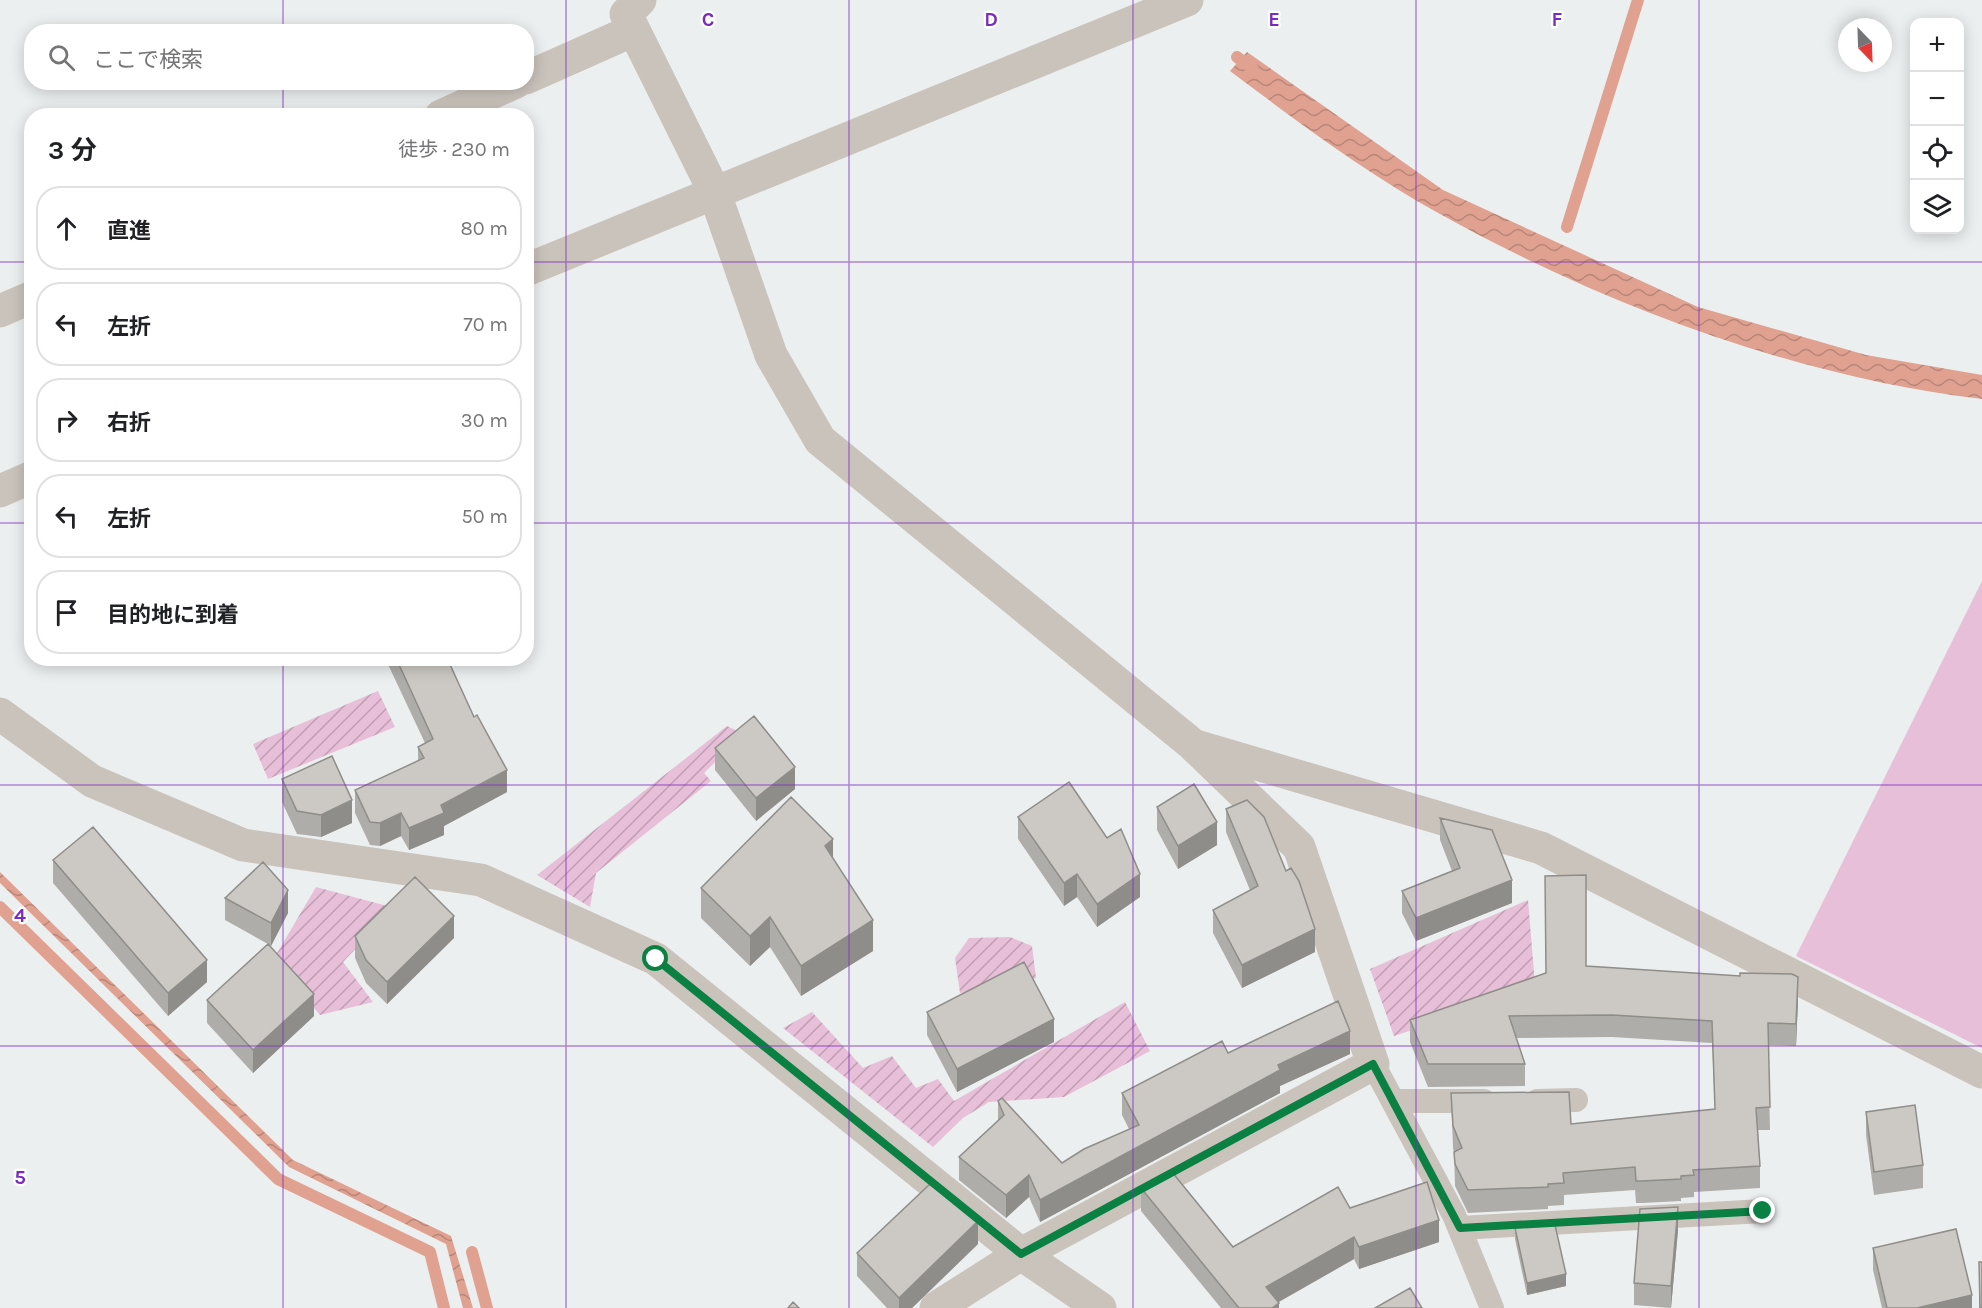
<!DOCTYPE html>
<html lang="ja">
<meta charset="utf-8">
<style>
:root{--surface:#fff;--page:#f6f6f6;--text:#202124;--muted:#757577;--line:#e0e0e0}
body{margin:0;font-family:Karla,"Noto Sans JP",sans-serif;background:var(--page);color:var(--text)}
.controls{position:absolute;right:18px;top:18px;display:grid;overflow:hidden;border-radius:12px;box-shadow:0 3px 15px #0003}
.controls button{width:54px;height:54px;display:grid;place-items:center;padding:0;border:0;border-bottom:2px solid var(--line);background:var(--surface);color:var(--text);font:30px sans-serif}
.compass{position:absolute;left:1838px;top:18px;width:54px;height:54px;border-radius:50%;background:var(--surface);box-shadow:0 3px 15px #0003;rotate:157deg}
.stop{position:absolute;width:18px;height:18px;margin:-14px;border:4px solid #0b8043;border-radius:50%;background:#fff}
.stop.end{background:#0b8043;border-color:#fff;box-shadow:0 2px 6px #0008}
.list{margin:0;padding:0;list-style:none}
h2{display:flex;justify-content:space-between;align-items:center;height:78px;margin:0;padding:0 24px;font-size:26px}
h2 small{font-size:20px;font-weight:400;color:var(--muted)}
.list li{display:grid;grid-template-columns:39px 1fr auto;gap:18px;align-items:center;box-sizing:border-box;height:84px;margin:0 12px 12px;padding:0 12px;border:2px solid var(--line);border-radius:24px}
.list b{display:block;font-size:22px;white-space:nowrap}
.list em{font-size:20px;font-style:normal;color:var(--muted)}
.icon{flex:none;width:33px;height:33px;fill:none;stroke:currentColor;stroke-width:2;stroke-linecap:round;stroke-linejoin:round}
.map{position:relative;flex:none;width:1982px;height:1308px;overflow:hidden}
.search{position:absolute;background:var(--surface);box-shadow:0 3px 15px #0003;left:24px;top:24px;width:510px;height:66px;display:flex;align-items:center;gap:15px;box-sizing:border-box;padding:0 21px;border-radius:24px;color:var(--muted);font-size:22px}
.panel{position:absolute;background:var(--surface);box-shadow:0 3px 15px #0003;left:24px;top:108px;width:510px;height:558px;border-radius:24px}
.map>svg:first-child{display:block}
</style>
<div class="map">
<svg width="1982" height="1308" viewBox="0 0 1982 1308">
<defs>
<pattern id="garden-furrows" width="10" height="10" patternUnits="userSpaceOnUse" patternTransform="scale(1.5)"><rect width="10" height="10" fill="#e8bfd8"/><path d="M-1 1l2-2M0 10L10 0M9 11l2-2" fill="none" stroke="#bf9eb1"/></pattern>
<pattern id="water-waves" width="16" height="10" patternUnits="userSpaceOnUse" patternTransform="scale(1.5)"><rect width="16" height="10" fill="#e0a191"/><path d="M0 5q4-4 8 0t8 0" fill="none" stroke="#b88678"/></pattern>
</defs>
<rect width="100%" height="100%" fill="#ecefef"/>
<path fill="#e8bfd8" d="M 1982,581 L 1982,1048 L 1796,956 Z"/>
<path fill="url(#garden-furrows)" d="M 378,691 L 395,727 L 268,779 L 253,744 Z
M 727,726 L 744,734 L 704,773 L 711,781 L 596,873 L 590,907 L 537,875 Z
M 316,887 L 395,908 L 343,962 L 373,1002 L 320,1015 L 273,960 Z
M 1528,900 L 1539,1033 L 1504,1000 L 1394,1036 L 1370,969 Z
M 1010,937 L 1032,946 L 1036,978 L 1000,988 L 960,993 L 955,958 L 969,938 Z
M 1125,1002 L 1150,1051 L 1064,1097 L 989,1102 L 963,1118 L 933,1147 L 783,1028 L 812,1012 L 863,1068 L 892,1056 L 916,1088 L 938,1079 L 954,1101 Z"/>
<path fill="url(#water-waves)" d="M 1247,52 L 1443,190 L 1698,307 L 1866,355 L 1982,375 L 1982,399 C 1796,377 1604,305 1440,214 C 1366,173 1298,122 1230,71 Z
M 0,872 L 293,1160 L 451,1236 L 473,1308 L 463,1308 L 446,1244 L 289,1167 L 0,883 Z"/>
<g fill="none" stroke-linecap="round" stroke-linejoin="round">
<path stroke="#e0a191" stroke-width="12" d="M 1237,57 L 1253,69
M 1567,227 L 1638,0
M 0,907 L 278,1179 L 430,1252 L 444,1308
M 472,1252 L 487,1308"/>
<path stroke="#cac3bc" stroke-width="24" d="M 1373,1064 L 1454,1215 L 1492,1308
M 1393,1101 L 1484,1101
M 1537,1101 L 1576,1100
M 1460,1228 L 1763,1211"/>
<path stroke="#cac3bc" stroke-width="33" d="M 640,0 L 626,14 L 714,191 L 771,355 L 820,440 L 1192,744 L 1299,847 L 1373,1064 L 1021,1254 L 936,1308
M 526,78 L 634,30
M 441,116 L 516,82
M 0,311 L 32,297
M 0,714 L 92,781 L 243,845 L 481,880 L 656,959 L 1021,1254 L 1100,1308
M 1196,746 L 1541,848 L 1982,1072"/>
<path stroke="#cac3bc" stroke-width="33" d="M 526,270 L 1187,0
M 0,491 L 32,477"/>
</g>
<path fill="#afada9" d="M 385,658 L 447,658 L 507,792 L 444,826 L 444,835 L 409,850 L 401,836 L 380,846 L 370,845 L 355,813 L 355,790 L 418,761 L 418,747 L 425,743 Z
M 715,748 L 795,789 L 756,821 L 715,770 Z
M 282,779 L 352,823 L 321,837 L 297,834 L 282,802 Z
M 1157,807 L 1217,845 L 1178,869 L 1157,830 Z
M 1226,809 L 1315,952 L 1242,988 L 1213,933 L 1213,910 L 1250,890 L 1226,832 Z
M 1018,817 L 1140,897 L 1097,927 L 1077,897 L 1064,906 L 1018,839 Z
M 1440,818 L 1512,903 L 1416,941 L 1402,913 L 1402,891 L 1452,871 L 1440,840 Z
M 833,858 L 873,951 L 801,996 L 770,947 L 750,966 L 701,918 L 701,888 Z
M 53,860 L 207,982 L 168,1016 L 53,883 Z
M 225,898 L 288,913 L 271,946 L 269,945 L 314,1016 L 253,1073 L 207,1023 L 207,1000 L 268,944 L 225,920 Z
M 355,936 L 454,938 L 387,1004 L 366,983 L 355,958 Z
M 1586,966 L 1798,1000 L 1796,1046 L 1768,1045 L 1770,1130 L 1758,1130 L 1760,1166 L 1760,1188 L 1694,1192 L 1694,1197 L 1681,1198 L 1681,1201 L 1642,1203 L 1636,1203 L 1635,1190 L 1564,1195 L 1564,1205 L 1548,1206 L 1548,1209 L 1468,1213 L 1455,1186 L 1454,1152 L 1453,1148 L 1451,1093 L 1571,1124 L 1715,1109 L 1712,1043 L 1612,1037 L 1516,1038 L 1525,1064 L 1525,1086 L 1428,1087 L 1410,1042 L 1410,1020 Z
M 927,1012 L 1054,1042 L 957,1092 L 927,1035 Z
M 1228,1053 L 1350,1054 L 1280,1086 L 1280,1093 L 1040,1222 L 1029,1197 L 1006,1218 L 959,1180 L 959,1157 L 998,1121 L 998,1101 L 1062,1163 L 1129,1129 L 1122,1115 L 1122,1093 Z
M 1866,1112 L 1923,1165 L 1923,1188 L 1874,1195 L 1866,1135 Z
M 1141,1188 L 1233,1247 L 1350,1208 L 1439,1242 L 1359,1269 L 1354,1259 L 1279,1302 L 1279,1308 L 1221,1308 L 1141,1211 Z
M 1515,1228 L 1566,1286 L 1527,1295 L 1515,1239 Z
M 1678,1230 L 1671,1308 L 1634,1305 L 1634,1283 Z
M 978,1244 L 912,1308 L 887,1308 L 857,1276 L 857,1253 Z
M 1873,1248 L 1972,1308 L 1882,1308 L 1873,1270 Z
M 1979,1262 L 1982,1308 L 1979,1308 Z"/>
<path fill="#8f8d89" d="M 795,767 L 795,789 L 756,821 L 756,798 Z
M 507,770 L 507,792 L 444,826 L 444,835 L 409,850 L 409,828 L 441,805 Z
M 352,800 L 352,823 L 321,837 L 321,815 Z
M 401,813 L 401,836 L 380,846 L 380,823 Z
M 1217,822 L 1217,845 L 1178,869 L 1178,846 Z
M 833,839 L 833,869 L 825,846 Z
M 1077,874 L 1077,897 L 1064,906 L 1064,883 Z
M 1140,874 L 1140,897 L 1097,927 L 1097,904 Z
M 1512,880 L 1512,903 L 1416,941 L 1416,918 Z
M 288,890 L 288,913 L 271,946 L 271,923 Z
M 454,916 L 454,938 L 387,1004 L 387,982 Z
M 770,917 L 770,947 L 750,966 L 750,936 Z
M 873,920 L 873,951 L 801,996 L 801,966 Z
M 1315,929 L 1315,952 L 1242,988 L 1242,965 Z
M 207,960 L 207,982 L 168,1016 L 168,993 Z
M 1798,977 L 1798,1000 L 1796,1046 L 1796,1024 Z
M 314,994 L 314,1016 L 253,1073 L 253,1050 Z
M 1054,1019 L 1054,1042 L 957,1092 L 957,1069 Z
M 1350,1031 L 1350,1054 L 1280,1086 L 1280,1093 L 1040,1222 L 1040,1200 L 1278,1065 Z
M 1029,1175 L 1029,1197 L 1006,1218 L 1006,1195 Z
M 1678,1207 L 1678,1230 L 1671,1308 L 1671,1286 Z
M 1439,1220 L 1439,1242 L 1359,1269 L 1359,1247 Z
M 978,1221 L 978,1244 L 912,1308 L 899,1308 L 899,1298 Z
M 1354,1237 L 1354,1259 L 1268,1308 L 1266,1287 Z
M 1566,1274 L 1566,1286 L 1527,1295 L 1527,1283 Z
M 1972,1295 L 1972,1308 L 1917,1308 Z
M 1279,1303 L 1279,1308 L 1272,1308 Z"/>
<path fill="#ccc9c4" stroke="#8f8d89" stroke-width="1.5" d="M 396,658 L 447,658 L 474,717 L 477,715 L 507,770 L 441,805 L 444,813 L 409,828 L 401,813 L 380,823 L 370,822 L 355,790 L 424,758 L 418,747 L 433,739 Z
M 754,716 L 795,767 L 756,798 L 715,748 Z
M 332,756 L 352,800 L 321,815 L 297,811 L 282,779 Z
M 1069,782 L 1107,838 L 1121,829 L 1140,874 L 1097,904 L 1077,874 L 1064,883 L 1018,817 Z
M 1194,784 L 1217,822 L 1178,846 L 1157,807 Z
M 791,797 L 833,839 L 825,846 L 873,920 L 801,966 L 770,917 L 750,936 L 701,888 Z
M 1247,800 L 1264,817 L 1286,871 L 1291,868 L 1299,881 L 1315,929 L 1242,965 L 1213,910 L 1258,886 L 1226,809 Z
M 1440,818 L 1492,830 L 1512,880 L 1416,918 L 1402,891 L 1460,868 Z
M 93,827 L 207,960 L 168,993 L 53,860 Z
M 263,862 L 288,890 L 271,923 L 225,898 Z
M 1586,875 L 1586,966 L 1740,976 L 1740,973 L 1792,974 L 1798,977 L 1796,1024 L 1768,1023 L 1770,1107 L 1756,1108 L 1760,1166 L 1693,1170 L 1694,1175 L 1681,1176 L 1681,1179 L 1642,1181 L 1636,1181 L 1635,1167 L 1563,1173 L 1564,1183 L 1548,1184 L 1548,1187 L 1468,1190 L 1455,1164 L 1454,1152 L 1462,1148 L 1453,1126 L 1451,1093 L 1569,1092 L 1571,1124 L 1715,1109 L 1712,1021 L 1612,1015 L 1509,1016 L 1525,1064 L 1428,1064 L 1410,1020 L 1546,973 L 1545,876 Z
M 415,877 L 454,916 L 387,982 L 366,960 L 355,936 Z
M 268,944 L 314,994 L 253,1050 L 207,1000 Z
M 1024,962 L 1054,1019 L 957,1069 L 927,1012 Z
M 1338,1001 L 1350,1031 L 1278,1065 L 1280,1070 L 1040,1200 L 1029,1175 L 1006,1195 L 959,1157 L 1004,1115 L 998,1101 L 1002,1098 L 1062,1163 L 1084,1149 L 1139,1125 L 1122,1093 L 1222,1041 L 1228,1053 Z
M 1915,1105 L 1923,1165 L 1874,1172 L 1866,1112 Z
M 1172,1172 L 1233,1247 L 1338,1187 L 1350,1208 L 1427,1182 L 1439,1220 L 1359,1247 L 1354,1237 L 1266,1287 L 1279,1303 L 1272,1308 L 1239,1308 L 1141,1188 Z
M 930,1184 L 978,1221 L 899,1298 L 857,1253 Z
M 1678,1207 L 1671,1286 L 1634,1283 L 1640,1209 Z
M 1555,1225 L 1566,1274 L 1527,1283 L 1515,1228 Z
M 1956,1229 L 1972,1295 L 1917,1308 L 1887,1308 L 1873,1248 Z
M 1979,1262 L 1982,1262 L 1982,1308 L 1980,1308 Z
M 1410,1288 L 1422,1308 L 1375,1308 Z
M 793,1302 L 799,1308 L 788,1308 Z"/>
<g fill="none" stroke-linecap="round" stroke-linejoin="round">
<path stroke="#0b8043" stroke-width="8" d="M 656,959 L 1021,1254 L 1373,1064 L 1460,1228 L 1763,1211"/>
</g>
<path fill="none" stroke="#7b2cbf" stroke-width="1.5" stroke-opacity="0.55" d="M 283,0 L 283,32M 566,0 L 566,1308M 849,0 L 849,1308M 1133,0 L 1133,1308M 1416,0 L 1416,1308M 1699,0 L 1699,1308M 283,82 L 283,116M 0,262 L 32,262M 526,262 L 1982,262M 0,523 L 32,523M 526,523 L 1982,523M 283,658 L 283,1308M 0,785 L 1982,785M 0,1046 L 1982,1046"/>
<g font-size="20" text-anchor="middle" font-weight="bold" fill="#7b2cbf" stroke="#fff" stroke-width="4.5" stroke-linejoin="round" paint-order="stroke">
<text x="708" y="26">C</text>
<text x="991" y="26">D</text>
<text x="1274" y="26">E</text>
<text x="1557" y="26">F</text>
<text x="20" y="922">4</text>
<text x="20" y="1184">5</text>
</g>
</svg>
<div class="controls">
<button>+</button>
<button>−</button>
<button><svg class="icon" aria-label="locate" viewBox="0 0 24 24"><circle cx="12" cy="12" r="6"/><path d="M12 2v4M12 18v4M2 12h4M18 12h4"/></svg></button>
<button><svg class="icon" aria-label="layers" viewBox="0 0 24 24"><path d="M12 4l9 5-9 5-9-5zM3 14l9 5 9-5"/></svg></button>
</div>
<svg class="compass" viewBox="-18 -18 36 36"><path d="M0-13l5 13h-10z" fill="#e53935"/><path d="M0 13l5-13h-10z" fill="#757577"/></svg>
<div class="stop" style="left:656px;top:959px"></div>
<div class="stop end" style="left:1763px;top:1211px"></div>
<div class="search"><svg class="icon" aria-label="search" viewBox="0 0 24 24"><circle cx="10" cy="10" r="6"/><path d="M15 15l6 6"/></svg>ここで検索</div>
<section class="panel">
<h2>3 分<small>徒歩 · 230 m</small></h2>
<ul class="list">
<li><svg class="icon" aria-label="ahead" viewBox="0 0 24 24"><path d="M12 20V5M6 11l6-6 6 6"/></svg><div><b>直進</b></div><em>80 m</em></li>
<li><svg class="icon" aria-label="left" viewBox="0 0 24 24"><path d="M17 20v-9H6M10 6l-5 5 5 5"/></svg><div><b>左折</b></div><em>70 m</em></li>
<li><svg class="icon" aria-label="right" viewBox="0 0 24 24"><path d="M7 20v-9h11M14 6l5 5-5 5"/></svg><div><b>右折</b></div><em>30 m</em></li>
<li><svg class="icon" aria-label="left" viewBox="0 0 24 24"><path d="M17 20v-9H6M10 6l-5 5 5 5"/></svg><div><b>左折</b></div><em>50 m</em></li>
<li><svg class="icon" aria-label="arrive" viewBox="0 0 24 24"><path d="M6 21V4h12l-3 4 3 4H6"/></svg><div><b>目的地に到着</b></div></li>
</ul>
</section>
</div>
